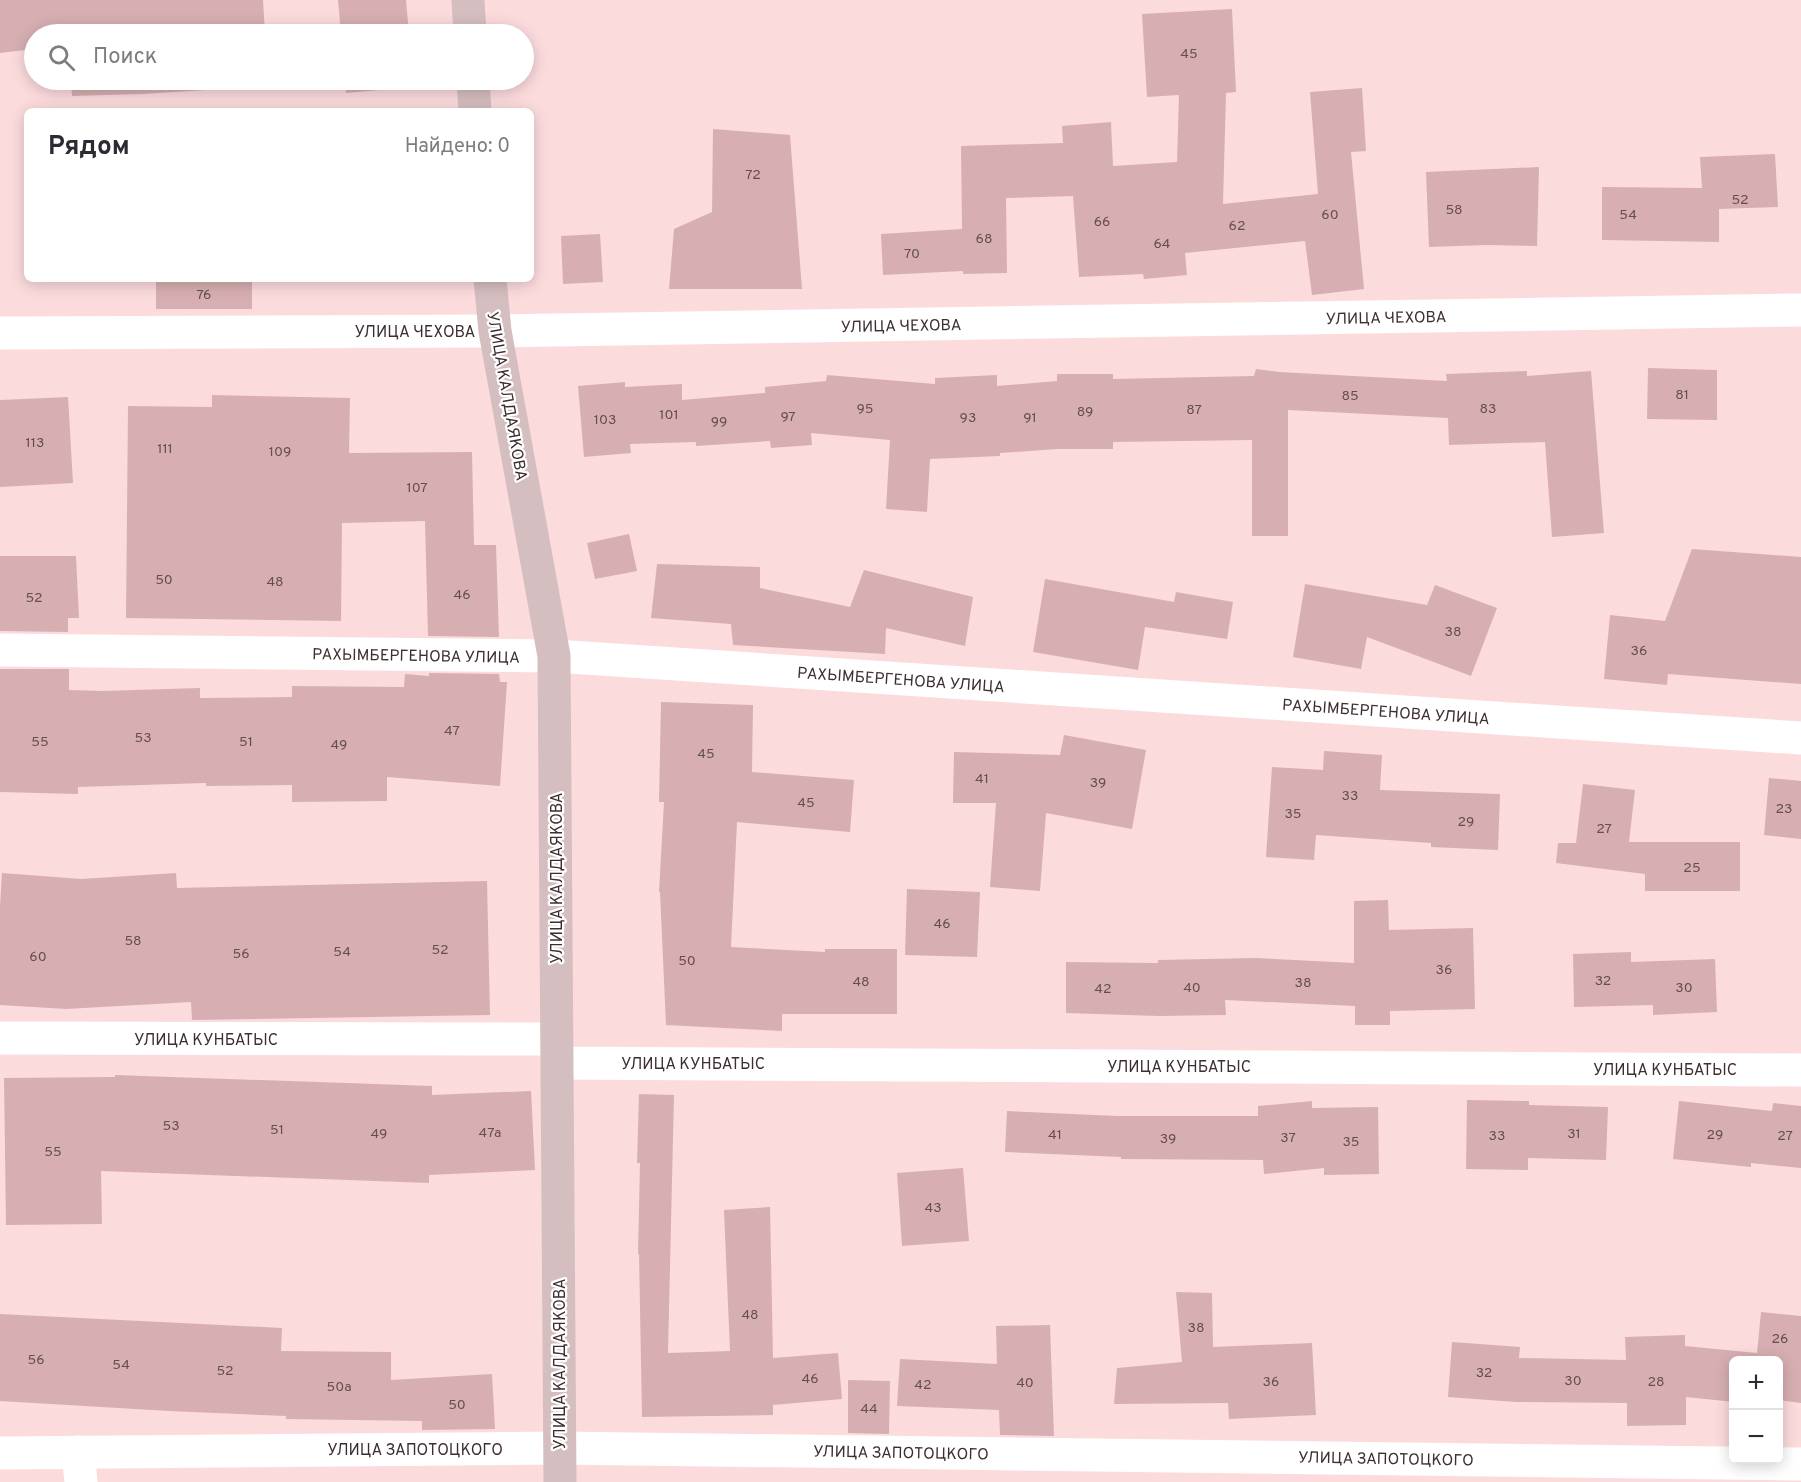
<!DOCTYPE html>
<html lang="ru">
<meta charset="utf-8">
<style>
:root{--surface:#fff;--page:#f2f2f3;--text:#2b2b33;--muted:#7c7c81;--line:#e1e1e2}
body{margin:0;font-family:Overpass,sans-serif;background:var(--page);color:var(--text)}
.controls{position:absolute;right:18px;bottom:18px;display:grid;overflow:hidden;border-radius:9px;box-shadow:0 3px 15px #0003}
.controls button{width:54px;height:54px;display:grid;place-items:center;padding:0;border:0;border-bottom:2px solid var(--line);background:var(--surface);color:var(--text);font:30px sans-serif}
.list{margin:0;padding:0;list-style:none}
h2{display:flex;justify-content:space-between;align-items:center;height:78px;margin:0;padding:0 24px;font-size:26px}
h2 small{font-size:20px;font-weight:400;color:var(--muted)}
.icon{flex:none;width:33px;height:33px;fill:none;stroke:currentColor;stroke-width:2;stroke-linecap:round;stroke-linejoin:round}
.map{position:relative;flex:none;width:1801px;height:1482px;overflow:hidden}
.search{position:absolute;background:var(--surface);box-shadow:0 3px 15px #0003;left:24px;top:24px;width:510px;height:66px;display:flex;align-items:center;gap:15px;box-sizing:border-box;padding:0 21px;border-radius:33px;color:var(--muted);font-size:22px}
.panel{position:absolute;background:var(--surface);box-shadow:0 3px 15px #0003;left:24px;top:108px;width:510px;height:174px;border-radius:9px}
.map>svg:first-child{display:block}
</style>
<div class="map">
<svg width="1801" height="1482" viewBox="0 0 1801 1482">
<rect width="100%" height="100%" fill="#fcdbdd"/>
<path fill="#d7afb2" d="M 0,0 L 263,0 L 265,34 L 34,34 L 34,49 L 0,53 Z
M 338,0 L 406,0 L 409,34 L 341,34 Z
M 1232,9 L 1236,92 L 1226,93 L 1223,204 L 1318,194 L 1310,92 L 1362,88 L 1366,151 L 1351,152 L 1364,289 L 1312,295 L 1305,241 L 1185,253 L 1187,275 L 1144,279 L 1143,274 L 1079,277 L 1073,196 L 1006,198 L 1007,273 L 963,274 L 963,271 L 883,275 L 881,234 L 962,229 L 961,146 L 1063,143 L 1062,126 L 1111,122 L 1113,166 L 1177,162 L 1179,95 L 1147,97 L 1142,14 Z
M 71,80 L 268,80 L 268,86 L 143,94 L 72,96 Z
M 345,80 L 413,80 L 413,87 L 346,93 Z
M 713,129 L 790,135 L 802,289 L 669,289 L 674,229 L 712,212 Z
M 1775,154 L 1778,207 L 1719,209 L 1719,242 L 1602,240 L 1602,187 L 1702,188 L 1700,157 Z
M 1539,167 L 1537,246 L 1486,245 L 1429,247 L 1426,172 Z
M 600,234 L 603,282 L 563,284 L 561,236 Z
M 156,279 L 252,279 L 252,309 L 156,309 Z
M 1648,368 L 1717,370 L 1717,420 L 1647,419 Z
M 1256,369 L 1279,372 L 1447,381 L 1446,374 L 1527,371 L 1527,376 L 1591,371 L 1604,533 L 1552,537 L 1545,442 L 1449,445 L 1448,418 L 1288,410 L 1288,536 L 1252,536 L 1252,440 L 1113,442 L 1113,449 L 1057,449 L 1000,453 L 1000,456 L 930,459 L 927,512 L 886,509 L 890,440 L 811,433 L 812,445 L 771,448 L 770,441 L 696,446 L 696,442 L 630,444 L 631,453 L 584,457 L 578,386 L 625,382 L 625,387 L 682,384 L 682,400 L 765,393 L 765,387 L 826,381 L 827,375 L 935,384 L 935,378 L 997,375 L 997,386 L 1057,381 L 1057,374 L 1113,374 L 1113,379 L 1254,376 Z
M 212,395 L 350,398 L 349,453 L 472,452 L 474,545 L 496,545 L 499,637 L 428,636 L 425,521 L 342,523 L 341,621 L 126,618 L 128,406 L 212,407 Z
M 68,397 L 73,483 L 0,487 L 0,400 Z
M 629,534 L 637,571 L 595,579 L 587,543 Z
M 1692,549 L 1801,557 L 1801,684 L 1668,674 L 1667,685 L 1604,679 L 1610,615 L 1665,621 Z
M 0,556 L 76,556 L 79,618 L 68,618 L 68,632 L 0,631 Z
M 657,564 L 760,567 L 760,588 L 850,607 L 864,570 L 973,597 L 965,646 L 886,628 L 885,654 L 733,645 L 731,624 L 651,618 Z
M 1045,579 L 1174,602 L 1176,592 L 1233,602 L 1227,639 L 1145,627 L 1138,670 L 1033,652 Z
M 1305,584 L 1427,605 L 1435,585 L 1497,608 L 1471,676 L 1367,637 L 1361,669 L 1293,657 Z
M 0,669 L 69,669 L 69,690 L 103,691 L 200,688 L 200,698 L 292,697 L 292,686 L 404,687 L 405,674 L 429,676 L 429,673 L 499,674 L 500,682 L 507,682 L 500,786 L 387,777 L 387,801 L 292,802 L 292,785 L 206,786 L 206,783 L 78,787 L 78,794 L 0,792 Z
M 661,702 L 753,705 L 752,772 L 854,780 L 850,832 L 737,822 L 731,947 L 825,952 L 825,949 L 897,949 L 897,1014 L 782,1014 L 782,1031 L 666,1025 L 660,892 L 659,892 L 664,802 L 659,802 Z
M 1064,735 L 1146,750 L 1132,829 L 1046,813 L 1040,891 L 990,887 L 996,803 L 953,803 L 954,752 L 1060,755 Z
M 1324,751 L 1382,755 L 1380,790 L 1500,794 L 1498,850 L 1431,847 L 1431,843 L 1316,835 L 1314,860 L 1266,857 L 1272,767 L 1323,770 Z
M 1769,778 L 1801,781 L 1801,839 L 1764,835 Z
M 1583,784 L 1635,790 L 1629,842 L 1740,842 L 1740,891 L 1645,891 L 1645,874 L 1556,863 L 1558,843 L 1576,843 Z
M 2,873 L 81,879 L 176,873 L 177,888 L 487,881 L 490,1015 L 192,1020 L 191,1002 L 66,1009 L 0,1005 L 0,907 Z
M 907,889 L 980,892 L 977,957 L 905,955 Z
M 1388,900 L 1389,930 L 1473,928 L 1475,1009 L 1390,1011 L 1390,1025 L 1355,1025 L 1355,1006 L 1225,1000 L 1226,1015 L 1159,1016 L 1066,1013 L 1066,962 L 1158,963 L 1158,960 L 1256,958 L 1354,963 L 1354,901 Z
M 1631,952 L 1631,962 L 1715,959 L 1717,1012 L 1653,1015 L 1653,1005 L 1574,1007 L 1573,954 Z
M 115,1075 L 432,1086 L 432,1095 L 531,1091 L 535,1170 L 429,1175 L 429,1183 L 101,1171 L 102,1224 L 6,1225 L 4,1078 L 115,1077 Z
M 639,1094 L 674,1095 L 668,1353 L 730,1351 L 724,1210 L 770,1207 L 773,1358 L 838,1353 L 842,1399 L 773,1405 L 773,1415 L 642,1417 L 639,1254 L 638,1254 L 640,1163 L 637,1163 Z
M 1467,1100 L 1529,1101 L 1529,1105 L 1608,1107 L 1606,1160 L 1528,1158 L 1528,1170 L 1466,1169 Z
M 1312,1101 L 1312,1108 L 1378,1107 L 1379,1174 L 1324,1175 L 1324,1168 L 1264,1174 L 1263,1160 L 1121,1159 L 1121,1157 L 1005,1152 L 1007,1111 L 1117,1116 L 1258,1116 L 1258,1106 Z
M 1679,1101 L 1772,1111 L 1773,1103 L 1801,1106 L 1801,1168 L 1751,1163 L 1751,1167 L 1673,1159 Z
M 963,1168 L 969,1241 L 902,1246 L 897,1173 Z
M 1176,1292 L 1212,1293 L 1213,1347 L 1312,1343 L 1316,1415 L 1229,1419 L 1228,1403 L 1114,1404 L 1117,1368 L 1182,1362 Z
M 1761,1312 L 1801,1316 L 1801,1403 L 1779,1400 L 1779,1360 L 1734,1360 L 1734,1402 L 1686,1397 L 1686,1425 L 1627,1426 L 1627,1403 L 1516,1402 L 1448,1397 L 1452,1342 L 1520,1347 L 1519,1358 L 1626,1360 L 1625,1337 L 1685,1335 L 1685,1346 L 1757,1353 Z
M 0,1314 L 282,1328 L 281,1351 L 391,1352 L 391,1380 L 492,1374 L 495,1429 L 422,1430 L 422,1421 L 286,1419 L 286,1416 L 169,1411 L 0,1401 Z
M 1050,1325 L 1054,1436 L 1000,1435 L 999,1410 L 897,1406 L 900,1359 L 997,1364 L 996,1326 Z
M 848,1380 L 890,1381 L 889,1434 L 848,1433 Z"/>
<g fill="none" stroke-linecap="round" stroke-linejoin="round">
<path stroke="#fff" stroke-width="33" d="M 0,333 L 495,331 L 1801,310
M 0,650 L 554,656 L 1801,738
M 0,1038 L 556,1039
M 557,1063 L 1801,1070
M 78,1452 L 81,1482
M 0,1453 L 559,1448 L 1801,1464"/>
<path stroke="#d5bec0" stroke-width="33" d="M 468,0 L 470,34
M 473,80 L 475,111
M 490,279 L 495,331 L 554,656 L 560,1482"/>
</g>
<g text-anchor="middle" stroke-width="4.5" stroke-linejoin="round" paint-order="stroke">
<g font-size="14" fill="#644e50">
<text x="1189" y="58">45</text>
<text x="753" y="179">72</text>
<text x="1740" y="204">52</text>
<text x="1454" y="214">58</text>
<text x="1330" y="219">60</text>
<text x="1628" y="219">54</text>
<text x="1102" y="226">66</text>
<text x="1237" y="230">62</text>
<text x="984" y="243">68</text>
<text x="1162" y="248">64</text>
<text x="912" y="258">70</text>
<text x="204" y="299">76</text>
<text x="1682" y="399">81</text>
<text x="1350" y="400">85</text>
<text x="865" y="413">95</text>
<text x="1488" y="413">83</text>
<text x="1194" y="414">87</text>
<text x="1085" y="416">89</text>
<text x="669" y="419">101</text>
<text x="788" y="421">97</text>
<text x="968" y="422">93</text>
<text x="1030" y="422">91</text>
<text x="605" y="424">103</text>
<text x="719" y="426">99</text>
<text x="35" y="447">113</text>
<text x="165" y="453">111</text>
<text x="280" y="456">109</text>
<text x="417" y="492">107</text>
<text x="164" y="584">50</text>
<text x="275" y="586">48</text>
<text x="462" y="599">46</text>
<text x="34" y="602">52</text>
<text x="1453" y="636">38</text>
<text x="1639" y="655">36</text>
<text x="452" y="735">47</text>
<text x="143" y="742">53</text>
<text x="40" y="746">55</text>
<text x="246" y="746">51</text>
<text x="339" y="749">49</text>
<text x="706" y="758">45</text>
<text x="982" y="783">41</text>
<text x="1098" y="787">39</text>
<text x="1350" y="800">33</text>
<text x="806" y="807">45</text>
<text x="1784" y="813">23</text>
<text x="1293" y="818">35</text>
<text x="1466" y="826">29</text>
<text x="1604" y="833">27</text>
<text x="1692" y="872">25</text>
<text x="942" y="928">46</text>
<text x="133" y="945">58</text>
<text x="440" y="954">52</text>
<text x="342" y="956">54</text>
<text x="241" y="958">56</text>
<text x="38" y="961">60</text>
<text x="687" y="965">50</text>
<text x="1444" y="974">36</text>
<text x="1603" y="985">32</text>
<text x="861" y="986">48</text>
<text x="1303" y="987">38</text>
<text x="1192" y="992">40</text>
<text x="1684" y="992">30</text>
<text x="1103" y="993">42</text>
<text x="171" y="1130">53</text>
<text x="277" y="1134">51</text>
<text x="490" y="1137">47а</text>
<text x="379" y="1138">49</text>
<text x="1574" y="1138">31</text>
<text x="1055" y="1139">41</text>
<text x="1715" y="1139">29</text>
<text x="1497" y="1140">33</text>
<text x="1785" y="1140">27</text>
<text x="1288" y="1142">37</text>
<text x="1168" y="1143">39</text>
<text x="1351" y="1146">35</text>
<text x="53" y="1156">55</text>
<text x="933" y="1212">43</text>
<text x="750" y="1319">48</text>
<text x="1196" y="1332">38</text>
<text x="1780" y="1343">26</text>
<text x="36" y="1364">56</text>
<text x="121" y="1369">54</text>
<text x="225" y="1375">52</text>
<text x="1484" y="1377">32</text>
<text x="810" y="1383">46</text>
<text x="1573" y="1385">30</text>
<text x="1271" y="1386">36</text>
<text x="1656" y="1386">28</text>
<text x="1025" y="1387">40</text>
<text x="923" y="1389">42</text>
<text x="339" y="1391">50а</text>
<text x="457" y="1409">50</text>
<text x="869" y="1413">44</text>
</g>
<g font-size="16" fill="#3e2e2f" stroke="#fff">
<text transform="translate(1386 317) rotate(-1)" y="6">УЛИЦА ЧЕХОВА</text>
<text transform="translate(901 325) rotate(-1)" y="6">УЛИЦА ЧЕХОВА</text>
<text x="415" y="337">УЛИЦА ЧЕХОВА</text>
<text transform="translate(508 396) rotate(80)" y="6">УЛИЦА КАЛДАЯКОВА</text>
<text transform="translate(416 655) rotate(1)" y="6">РАХЫМБЕРГЕНОВА УЛИЦА</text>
<text transform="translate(901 679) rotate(4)" y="6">РАХЫМБЕРГЕНОВА УЛИЦА</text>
<text transform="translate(1386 711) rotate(4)" y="6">РАХЫМБЕРГЕНОВА УЛИЦА</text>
<text transform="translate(556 878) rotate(-90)" y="6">УЛИЦА КАЛДАЯКОВА</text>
<text x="206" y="1045">УЛИЦА КУНБАТЫС</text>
<text x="693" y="1069">УЛИЦА КУНБАТЫС</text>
<text x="1179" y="1072">УЛИЦА КУНБАТЫС</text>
<text x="1665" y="1075">УЛИЦА КУНБАТЫС</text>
<text transform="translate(559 1364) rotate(-90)" y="6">УЛИЦА КАЛДАЯКОВА</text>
<text x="415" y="1455">УЛИЦА ЗАПОТОЦКОГО</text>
<text transform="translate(901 1452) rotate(1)" y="6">УЛИЦА ЗАПОТОЦКОГО</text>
<text transform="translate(1386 1458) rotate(1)" y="6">УЛИЦА ЗАПОТОЦКОГО</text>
</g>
</g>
</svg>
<div class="controls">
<button>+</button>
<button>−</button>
</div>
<div class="search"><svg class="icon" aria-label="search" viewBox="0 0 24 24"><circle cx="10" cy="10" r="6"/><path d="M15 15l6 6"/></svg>Поиск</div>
<section class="panel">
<h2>Рядом<small>Найдено: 0</small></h2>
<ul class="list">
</ul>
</section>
</div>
